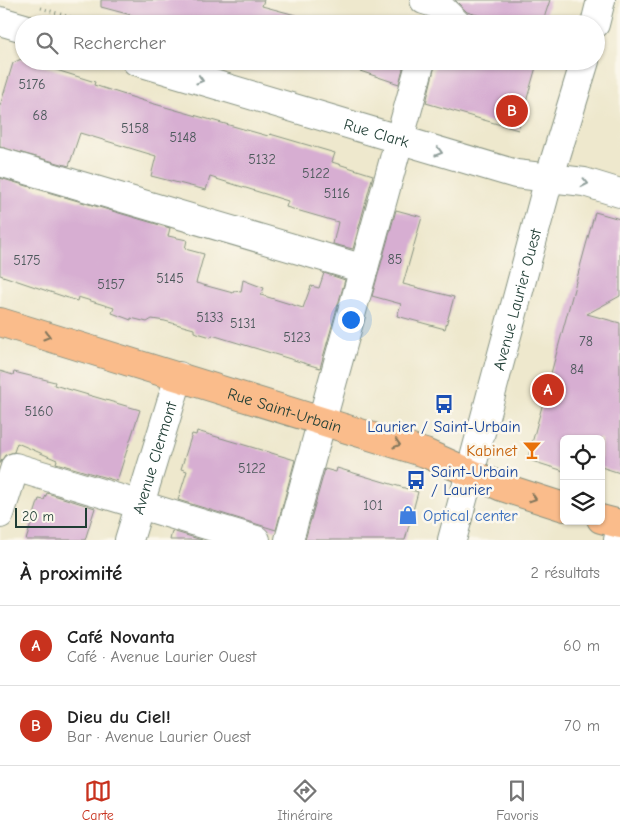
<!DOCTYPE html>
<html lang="fr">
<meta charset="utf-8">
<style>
:root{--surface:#fff;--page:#f2f2f2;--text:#222;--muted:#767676;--line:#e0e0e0;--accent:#c8321e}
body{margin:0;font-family:"Comic Neue",sans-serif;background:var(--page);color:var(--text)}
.controls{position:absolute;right:15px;bottom:15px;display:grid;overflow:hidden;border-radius:8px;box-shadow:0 1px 4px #0004}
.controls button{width:45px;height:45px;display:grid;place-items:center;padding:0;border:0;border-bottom:1px solid var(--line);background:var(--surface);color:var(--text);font:25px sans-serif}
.scale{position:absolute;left:15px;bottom:12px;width:72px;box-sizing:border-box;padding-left:5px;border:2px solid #1f3d34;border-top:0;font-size:14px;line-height:18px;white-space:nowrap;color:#1f3d34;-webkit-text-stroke:4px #fbf7ec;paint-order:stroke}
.you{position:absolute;left:350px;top:319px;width:18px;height:18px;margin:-12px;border:4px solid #fff;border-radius:50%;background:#1a73e8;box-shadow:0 0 0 8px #1a73e833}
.badge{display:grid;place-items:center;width:32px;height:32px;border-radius:50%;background:var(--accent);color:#fff;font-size:16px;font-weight:700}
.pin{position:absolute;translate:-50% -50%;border:2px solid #fff;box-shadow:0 1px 5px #0006}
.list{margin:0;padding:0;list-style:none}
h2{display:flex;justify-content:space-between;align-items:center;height:65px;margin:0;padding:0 20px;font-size:21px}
h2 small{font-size:16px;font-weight:400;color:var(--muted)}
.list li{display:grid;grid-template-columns:32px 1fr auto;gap:15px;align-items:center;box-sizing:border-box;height:80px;padding:0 20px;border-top:1px solid var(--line)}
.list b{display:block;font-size:19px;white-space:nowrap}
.list p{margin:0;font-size:16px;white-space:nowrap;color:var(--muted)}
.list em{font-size:16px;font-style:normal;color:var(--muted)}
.icon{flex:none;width:28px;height:28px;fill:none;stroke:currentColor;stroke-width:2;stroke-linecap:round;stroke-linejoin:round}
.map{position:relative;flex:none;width:620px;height:540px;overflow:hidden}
.search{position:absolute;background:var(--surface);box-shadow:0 1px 4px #0004;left:15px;right:15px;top:15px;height:55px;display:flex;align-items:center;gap:12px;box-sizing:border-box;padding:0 18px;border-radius:28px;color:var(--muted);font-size:19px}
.sheet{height:225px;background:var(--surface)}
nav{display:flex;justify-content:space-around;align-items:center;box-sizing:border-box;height:70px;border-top:1px solid var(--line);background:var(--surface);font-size:14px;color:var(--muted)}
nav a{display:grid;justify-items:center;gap:2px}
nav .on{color:var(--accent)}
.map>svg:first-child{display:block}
</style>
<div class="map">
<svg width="620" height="540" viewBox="0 0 620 540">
<rect width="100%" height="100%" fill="#fbf7ec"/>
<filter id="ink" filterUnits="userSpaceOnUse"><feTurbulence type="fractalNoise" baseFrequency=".02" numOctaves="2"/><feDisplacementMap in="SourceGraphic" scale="10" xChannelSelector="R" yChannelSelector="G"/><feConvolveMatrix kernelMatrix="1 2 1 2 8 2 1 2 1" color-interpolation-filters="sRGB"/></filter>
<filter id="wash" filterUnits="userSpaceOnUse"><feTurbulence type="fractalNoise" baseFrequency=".0096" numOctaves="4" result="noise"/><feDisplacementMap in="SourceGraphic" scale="20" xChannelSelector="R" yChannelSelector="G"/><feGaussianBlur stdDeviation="1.12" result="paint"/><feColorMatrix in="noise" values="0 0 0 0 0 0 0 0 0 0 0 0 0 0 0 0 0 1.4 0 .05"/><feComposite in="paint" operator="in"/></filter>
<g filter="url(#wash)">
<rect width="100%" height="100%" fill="#eee8cd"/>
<g id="blocks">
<path fill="#d7aed2" d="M 101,0 L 264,0 L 262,6 L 303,17 L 303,24 L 165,24 L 101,7 Z
M 455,0 L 550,0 L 542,24 L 508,24 L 467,12 Z
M 21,59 L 95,82 L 94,85 L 144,101 L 268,136 L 270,134 L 335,153 L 332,162 L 373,175 L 353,249 L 333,244 L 338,222 L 286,207 L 288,201 L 210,177 L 206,190 L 151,176 L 156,156 L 80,133 L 69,166 L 0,147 L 0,106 L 13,63 Z
M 342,61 L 405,61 L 399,84 L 342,65 Z
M 436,61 L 517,61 L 536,67 L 518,130 L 426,103 Z
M 0,178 L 170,228 L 168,236 L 187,240 L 185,249 L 204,254 L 196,283 L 233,293 L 234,291 L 241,292 L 243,280 L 264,288 L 261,295 L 303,308 L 311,286 L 319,288 L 324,273 L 345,280 L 320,368 L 212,335 L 211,337 L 194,332 L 194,329 L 165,321 L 152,319 L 147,322 L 131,318 L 131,320 L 112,313 L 114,308 L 78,297 L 77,301 L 0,275 Z
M 396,210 L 422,217 L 403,284 L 454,297 L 445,329 L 397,316 L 401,304 L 372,296 Z
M 595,212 L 620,219 L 620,296 L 587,314 L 620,323 L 620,473 L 601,467 L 601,439 L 564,439 L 564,471 L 532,461 L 529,454 Z
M 0,371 L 13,375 L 14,372 L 55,382 L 54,385 L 140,410 L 117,481 L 56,463 L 57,460 L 17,443 L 14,452 L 5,455 L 0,463 Z
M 197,431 L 295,460 L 276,530 L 178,500 L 187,471 L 181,469 L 192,434 L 196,435 Z
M 337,468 L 418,492 L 405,540 L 305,540 L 325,469 L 336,472 Z
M 47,493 L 95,508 L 85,540 L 26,540 L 39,499 L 44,500 Z
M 172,531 L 202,540 L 170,540 Z"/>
</g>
</g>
<g filter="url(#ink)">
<use href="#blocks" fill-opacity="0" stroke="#869280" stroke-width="1"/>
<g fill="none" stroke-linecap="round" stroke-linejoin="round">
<g stroke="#869280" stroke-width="30">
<g id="minor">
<path d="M 424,0 L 437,4 L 457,24"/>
<path d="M 0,21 L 24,28"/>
<path d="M 595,24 L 601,0"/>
<path id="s1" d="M 136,61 L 516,174 L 584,182 L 620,193"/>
<path d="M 0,162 L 364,269"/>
<path d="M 0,514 L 15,467 L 256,540"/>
<path id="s2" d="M 129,540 L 179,376"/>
<path d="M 289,540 L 421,61"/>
<path id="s3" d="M 452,540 L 549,179 L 585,61"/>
<path d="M 618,540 L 620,532"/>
</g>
</g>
<g stroke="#869280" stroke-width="30">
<g id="major">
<path id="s4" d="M 0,322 L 425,453 L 502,487 L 564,507"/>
<path d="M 601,519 L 620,524"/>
</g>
</g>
<path stroke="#869280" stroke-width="3" stroke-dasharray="1 4" stroke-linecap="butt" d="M 41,8 L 93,24"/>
<use href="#minor" stroke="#fff" stroke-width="28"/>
<use href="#major" stroke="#fabc8b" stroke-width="28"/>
</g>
<defs><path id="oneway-chevron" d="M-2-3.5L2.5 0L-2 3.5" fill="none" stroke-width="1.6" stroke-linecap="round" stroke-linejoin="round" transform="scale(1.25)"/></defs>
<g stroke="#8f9e9a">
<use href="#oneway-chevron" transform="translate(200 80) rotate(17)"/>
<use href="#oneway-chevron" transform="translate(439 152) rotate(16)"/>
<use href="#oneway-chevron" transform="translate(585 183) rotate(12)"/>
</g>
<g stroke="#82765b">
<use href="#oneway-chevron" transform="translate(47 336) rotate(17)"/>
<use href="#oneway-chevron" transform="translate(397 444) rotate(17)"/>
<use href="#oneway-chevron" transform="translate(533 498) rotate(18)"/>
</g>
</g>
<defs>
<g id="bus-bare" transform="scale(1.5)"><path d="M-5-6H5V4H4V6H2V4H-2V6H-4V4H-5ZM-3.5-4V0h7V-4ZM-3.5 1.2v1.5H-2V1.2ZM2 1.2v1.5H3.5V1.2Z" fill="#1a4fb4" stroke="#fbf7ec" stroke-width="2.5" paint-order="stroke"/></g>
<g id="bar-bare" transform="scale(1.5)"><path d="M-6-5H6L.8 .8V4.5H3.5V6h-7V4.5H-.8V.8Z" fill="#e8710a" stroke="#fbf7ec" stroke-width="2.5" paint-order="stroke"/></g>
<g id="shop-bare" transform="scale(1.5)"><path d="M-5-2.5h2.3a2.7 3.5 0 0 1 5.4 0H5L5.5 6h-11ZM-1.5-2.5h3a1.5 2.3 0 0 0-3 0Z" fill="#3f7fe0" stroke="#fbf7ec" stroke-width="2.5" paint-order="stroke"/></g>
</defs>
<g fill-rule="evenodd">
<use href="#bus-bare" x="444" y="404"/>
<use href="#bar-bare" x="532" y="450"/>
<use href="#bus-bare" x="416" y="480"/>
<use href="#shop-bare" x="408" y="515"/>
</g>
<g text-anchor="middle" stroke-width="5" stroke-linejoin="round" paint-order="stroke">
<g font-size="14" fill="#4d595c">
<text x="32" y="89">5176</text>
<text x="40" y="120">68</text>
<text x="135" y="133">5158</text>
<text x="183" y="142">5148</text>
<text x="262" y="164">5132</text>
<text x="316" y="178">5122</text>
<text x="337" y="198">5116</text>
<text x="395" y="264">85</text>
<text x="27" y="265">5175</text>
<text x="170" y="283">5145</text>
<text x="111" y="289">5157</text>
<text x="210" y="322">5133</text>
<text x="243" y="328">5131</text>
<text x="297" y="342">5123</text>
<text x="586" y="346">78</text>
<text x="577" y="374">84</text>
<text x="39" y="416">5160</text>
<text x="252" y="473">5122</text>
<text x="373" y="510">101</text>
</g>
<g font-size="16" fill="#1f3d34" stroke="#fbf7ec">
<text dy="6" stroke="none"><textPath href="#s1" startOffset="251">Rue Clark</textPath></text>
<text dy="6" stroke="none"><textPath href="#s3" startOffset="249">Avenue Laurier Ouest</textPath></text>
<text dy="6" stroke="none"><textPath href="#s4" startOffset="298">Rue Saint-Urbain</textPath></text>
<text dy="6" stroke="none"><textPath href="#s2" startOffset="86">Avenue Clermont</textPath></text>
</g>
<g font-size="16" fill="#164399" stroke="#fbf7ec">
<text x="444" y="432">Laurier / Saint-Urbain</text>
<text x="431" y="477" text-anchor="start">Saint-Urbain<tspan x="431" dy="18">/ Laurier</tspan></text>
</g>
<g font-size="16" fill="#c56008" stroke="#fbf7ec" text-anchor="end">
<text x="517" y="456">Kabinet</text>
</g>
<g font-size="16" fill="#366cbe" stroke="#fbf7ec" text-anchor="start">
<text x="423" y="521">Optical center</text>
</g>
</g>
</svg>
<div class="controls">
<button><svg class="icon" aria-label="locate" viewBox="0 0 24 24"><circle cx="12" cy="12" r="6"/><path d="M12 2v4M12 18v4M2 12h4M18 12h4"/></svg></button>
<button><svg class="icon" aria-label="layers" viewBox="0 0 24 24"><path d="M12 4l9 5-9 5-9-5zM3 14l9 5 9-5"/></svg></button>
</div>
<div class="scale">20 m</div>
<div class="you"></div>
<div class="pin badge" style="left:548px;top:390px">A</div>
<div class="pin badge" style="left:512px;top:111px">B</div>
<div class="search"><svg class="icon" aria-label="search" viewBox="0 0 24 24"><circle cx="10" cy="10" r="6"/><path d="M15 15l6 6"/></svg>Rechercher</div>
</div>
<section class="sheet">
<h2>À proximité<small>2 résultats</small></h2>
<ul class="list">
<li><span class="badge">A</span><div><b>Café Novanta</b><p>Café · Avenue Laurier Ouest</p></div><em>60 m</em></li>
<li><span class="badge">B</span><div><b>Dieu du Ciel!</b><p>Bar · Avenue Laurier Ouest</p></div><em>70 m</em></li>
</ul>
</section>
<nav>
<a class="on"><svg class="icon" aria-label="map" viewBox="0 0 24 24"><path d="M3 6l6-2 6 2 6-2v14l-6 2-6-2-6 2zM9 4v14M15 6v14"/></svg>Carte</a>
<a><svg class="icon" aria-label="directions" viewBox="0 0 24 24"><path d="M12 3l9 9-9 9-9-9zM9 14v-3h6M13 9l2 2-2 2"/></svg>Itinéraire</a>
<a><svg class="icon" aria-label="saved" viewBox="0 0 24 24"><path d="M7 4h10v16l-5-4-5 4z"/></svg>Favoris</a>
</nav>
